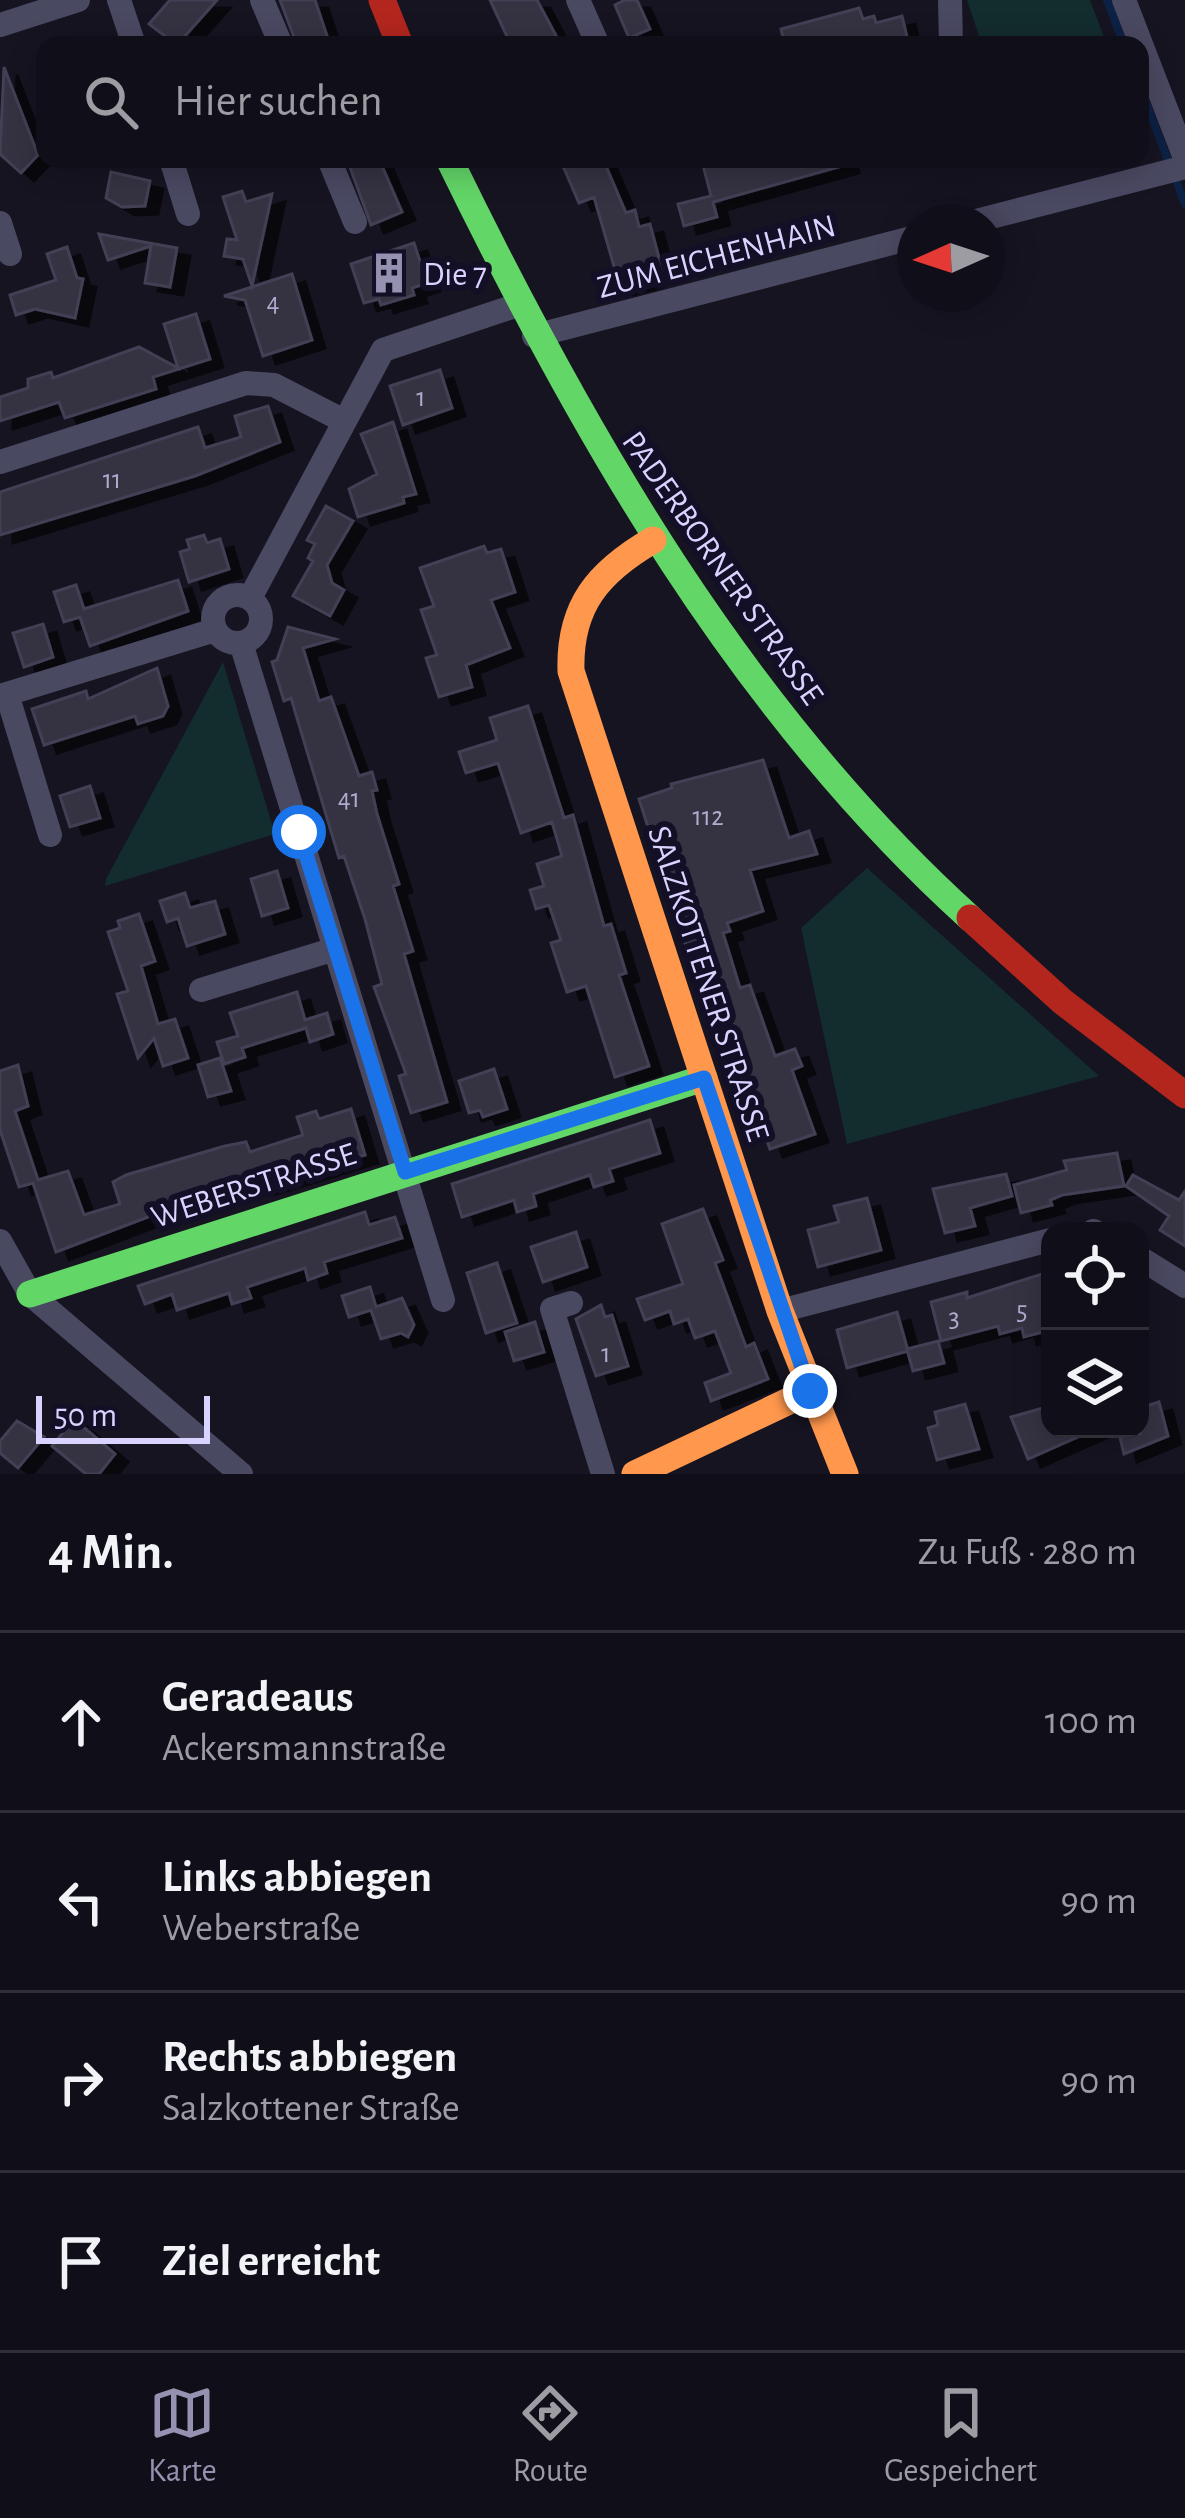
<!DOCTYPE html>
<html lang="de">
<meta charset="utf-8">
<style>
:root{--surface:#100f19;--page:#191822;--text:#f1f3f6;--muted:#9c9ca2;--line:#302f38;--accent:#9591b1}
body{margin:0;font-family:"Alegreya Sans",sans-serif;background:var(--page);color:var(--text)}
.controls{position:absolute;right:36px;bottom:36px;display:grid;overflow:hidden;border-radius:24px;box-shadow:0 6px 30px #0003}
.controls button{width:108px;height:108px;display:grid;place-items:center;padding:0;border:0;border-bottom:3px solid var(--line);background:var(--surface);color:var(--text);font:60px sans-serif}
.compass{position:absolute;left:897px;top:204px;width:108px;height:108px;border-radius:50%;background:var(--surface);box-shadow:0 6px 30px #0003;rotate:267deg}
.scale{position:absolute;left:36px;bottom:30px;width:174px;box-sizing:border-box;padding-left:12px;border:6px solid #d9d4ff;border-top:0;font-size:33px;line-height:42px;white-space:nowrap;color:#d9d4ff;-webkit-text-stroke:9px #130f26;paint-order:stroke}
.stop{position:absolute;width:36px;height:36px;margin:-27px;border:9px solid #1a73e8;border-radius:50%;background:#fff}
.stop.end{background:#1a73e8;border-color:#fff;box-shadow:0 3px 12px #0008}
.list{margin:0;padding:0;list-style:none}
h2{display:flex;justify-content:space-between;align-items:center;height:156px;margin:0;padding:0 48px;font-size:51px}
h2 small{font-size:39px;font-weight:400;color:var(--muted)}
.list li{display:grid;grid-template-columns:78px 1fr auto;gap:36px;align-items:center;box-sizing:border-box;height:180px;padding:0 48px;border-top:3px solid var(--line)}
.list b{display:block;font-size:45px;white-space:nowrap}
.list p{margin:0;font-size:39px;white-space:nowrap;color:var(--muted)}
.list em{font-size:39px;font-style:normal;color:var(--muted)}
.icon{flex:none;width:66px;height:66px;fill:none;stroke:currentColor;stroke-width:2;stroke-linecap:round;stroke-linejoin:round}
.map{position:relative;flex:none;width:1185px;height:1474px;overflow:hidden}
.search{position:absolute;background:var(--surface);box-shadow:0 6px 30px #0003;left:36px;right:36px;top:36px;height:132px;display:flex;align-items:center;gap:30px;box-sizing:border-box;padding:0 42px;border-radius:24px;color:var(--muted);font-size:45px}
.sheet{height:876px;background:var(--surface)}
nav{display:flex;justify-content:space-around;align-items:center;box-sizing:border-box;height:168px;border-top:3px solid var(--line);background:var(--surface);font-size:33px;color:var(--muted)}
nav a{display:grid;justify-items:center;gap:6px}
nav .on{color:var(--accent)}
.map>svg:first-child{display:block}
</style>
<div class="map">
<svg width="1185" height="1474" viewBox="0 0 1185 1474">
<defs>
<filter id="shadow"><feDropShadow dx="13" dy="8" stdDeviation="0" flood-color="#0009"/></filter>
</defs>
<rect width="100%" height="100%" fill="#161421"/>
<path fill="#132c2d" d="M 967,0 L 1090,0 L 1107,45 L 982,45 Z
M 223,662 L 275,834 L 105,886 L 106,879 Z
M 867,868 L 1099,1076 L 847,1144 L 801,928 Z"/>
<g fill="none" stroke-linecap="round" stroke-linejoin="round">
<path stroke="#0d2144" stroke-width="8" d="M 1107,0 L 1124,45
M 1140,87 L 1169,163
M 1175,177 L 1185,204"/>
</g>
<path fill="#343243" stroke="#433f54" stroke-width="3" filter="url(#shadow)" d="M 170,0 L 217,0 L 177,45 L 149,24 Z
M 280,0 L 315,0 L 330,45 L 297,45 Z
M 490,0 L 537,0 L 561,45 L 511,45 Z
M 625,0 L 637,0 L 650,29 L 629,38 L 615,5 Z
M 859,8 L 863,19 L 874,16 L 876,23 L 902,16 L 909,45 L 785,45 L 781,29 Z
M 4,67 L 38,155 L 21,173 L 0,154 Z
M 347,159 L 379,159 L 402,212 L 371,225 Z
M 560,159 L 603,159 L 626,213 L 635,210 L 639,227 L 650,224 L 662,269 L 648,272 L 650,279 L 620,287 L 594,197 L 579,203 Z
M 726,159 L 845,159 L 846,165 L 713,202 L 717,217 L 684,226 L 678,204 L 711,196 L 703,165 Z
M 111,172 L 150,181 L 145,206 L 122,207 L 106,198 Z
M 242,191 L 246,202 L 272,194 L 252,286 L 243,259 L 224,256 L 227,239 L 237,240 L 223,197 Z
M 99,234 L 177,248 L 170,287 L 145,283 L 151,246 L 108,260 Z
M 414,243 L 427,283 L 412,288 L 414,295 L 381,305 L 379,299 L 364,303 L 351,264 Z
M 67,247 L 77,278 L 83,279 L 75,318 L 35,309 L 16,315 L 10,295 L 56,280 L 47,254 Z
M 292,274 L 312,340 L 263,356 L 245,300 L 224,296 Z
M 196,314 L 210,359 L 153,377 L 156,389 L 65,418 L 59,402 L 0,421 L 0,397 L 28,388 L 28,379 L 51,372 L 53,378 L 139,347 L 178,368 L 164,324 Z
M 440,370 L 452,408 L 403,425 L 390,386 Z
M 268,406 L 280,442 L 195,476 L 0,535 L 0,492 L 198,427 L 205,448 L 241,437 L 235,416 Z
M 393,422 L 416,494 L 403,497 L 404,503 L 358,517 L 349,489 L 377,474 L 361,434 Z
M 326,506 L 353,521 L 327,565 L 332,583 L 344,590 L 330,616 L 293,596 L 313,561 L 308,558 L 315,544 L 307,540 Z
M 204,535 L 207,543 L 220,539 L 229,569 L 189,582 L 180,552 L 190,549 L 187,540 Z
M 484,546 L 487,553 L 501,549 L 515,592 L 491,600 L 510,648 L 466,665 L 472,687 L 439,697 L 426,658 L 437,655 L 421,610 L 434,606 L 420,568 Z
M 178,580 L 188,611 L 90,646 L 80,617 L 64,622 L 54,592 L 76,585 L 84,609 Z
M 43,624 L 53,657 L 24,667 L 13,633 Z
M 288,627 L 335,639 L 303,648 L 319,701 L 331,697 L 359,776 L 372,772 L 377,790 L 372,791 L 377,814 L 399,884 L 393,886 L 413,951 L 404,954 L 447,1102 L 411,1113 L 399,1076 L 406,1074 L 374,987 L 382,984 L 365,919 L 344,856 L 339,858 L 291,698 L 284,701 L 272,662 L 277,660 Z
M 157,668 L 168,706 L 163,716 L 138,724 L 135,716 L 44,745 L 32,709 L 86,691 L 88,699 Z
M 528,706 L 564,818 L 573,815 L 604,926 L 611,924 L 626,973 L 619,975 L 649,1066 L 615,1077 L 586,986 L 567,992 L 551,943 L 561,940 L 549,905 L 536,909 L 530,890 L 544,886 L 537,864 L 562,856 L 552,822 L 521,833 L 498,763 L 466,773 L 459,752 L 497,740 L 490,718 Z
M 763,760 L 789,838 L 809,831 L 817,854 L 750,870 L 763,911 L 727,923 L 730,931 L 723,933 L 740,988 L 750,985 L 775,1056 L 795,1049 L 802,1066 L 792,1070 L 815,1134 L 770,1149 L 707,970 L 695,974 L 639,799 L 672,788 L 671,784 Z
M 90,786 L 100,818 L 70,827 L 60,796 Z
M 277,871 L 288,908 L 262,916 L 251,879 Z
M 185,893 L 190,908 L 215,901 L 225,934 L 187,946 L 178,918 L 167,922 L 160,901 Z
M 139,914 L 155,961 L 141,966 L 158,1024 L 175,1019 L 188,1058 L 163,1066 L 154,1038 L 138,1058 L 117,994 L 128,991 L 108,932 L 120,928 L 118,921 Z
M 297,992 L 305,1020 L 327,1013 L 333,1034 L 310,1042 L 306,1028 L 242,1048 L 245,1057 L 224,1064 L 217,1042 L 238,1036 L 230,1013 Z
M 220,1058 L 231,1091 L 208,1097 L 198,1065 Z
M 18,1065 L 28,1106 L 15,1111 L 38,1180 L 68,1171 L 84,1215 L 120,1204 L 113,1182 L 126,1175 L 225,1146 L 246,1142 L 250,1152 L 303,1135 L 297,1117 L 316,1111 L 319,1119 L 351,1109 L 365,1155 L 261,1187 L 259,1182 L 238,1189 L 237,1183 L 56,1252 L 33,1183 L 19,1187 L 0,1130 L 0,1071 Z
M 494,1069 L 507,1109 L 483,1117 L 480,1110 L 469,1113 L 459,1081 Z
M 650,1120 L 660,1153 L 609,1169 L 613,1181 L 594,1187 L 590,1175 L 533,1194 L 536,1206 L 517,1212 L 514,1200 L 462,1217 L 452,1184 Z
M 1117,1153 L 1124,1186 L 1062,1195 L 1050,1200 L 1052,1205 L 1021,1213 L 1014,1185 L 1067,1170 L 1064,1161 Z
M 1006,1174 L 1012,1196 L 970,1208 L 975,1226 L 945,1233 L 933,1189 Z
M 1133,1175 L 1179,1200 L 1185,1191 L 1185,1246 L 1160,1230 L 1169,1216 L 1126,1186 Z
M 867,1198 L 881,1250 L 818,1267 L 808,1230 L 839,1222 L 834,1206 Z
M 703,1209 L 723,1260 L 715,1263 L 746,1347 L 754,1343 L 768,1379 L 711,1401 L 705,1383 L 731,1373 L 715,1331 L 695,1338 L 688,1319 L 674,1324 L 670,1311 L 645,1320 L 637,1299 L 683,1284 L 662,1224 Z
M 365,1212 L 369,1225 L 395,1217 L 402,1238 L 324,1262 L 327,1273 L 308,1280 L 305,1268 L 247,1287 L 251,1298 L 232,1304 L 229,1293 L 177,1310 L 172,1294 L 145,1304 L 138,1286 Z
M 576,1232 L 587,1267 L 543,1282 L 531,1247 Z
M 497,1263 L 517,1323 L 486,1333 L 467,1273 Z
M 1045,1273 L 1050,1275 L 1050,1330 L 1024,1337 L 1022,1328 L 1000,1334 L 998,1326 L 941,1341 L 931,1302 L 967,1292 L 967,1298 Z
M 370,1287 L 376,1307 L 402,1298 L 414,1325 L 408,1337 L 401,1333 L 381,1339 L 371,1310 L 349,1317 L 342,1296 Z
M 601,1305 L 605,1317 L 612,1315 L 628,1366 L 596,1376 L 576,1319 Z
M 897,1312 L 908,1351 L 847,1368 L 837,1330 Z
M 535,1322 L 544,1352 L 514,1361 L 505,1332 Z
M 938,1341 L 944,1363 L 913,1371 L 907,1349 Z
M 1159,1402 L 1168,1436 L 1124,1454 L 1118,1429 L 1138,1429 L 1140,1435 L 1140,1408 Z
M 965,1404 L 979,1449 L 937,1460 L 928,1428 L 938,1425 L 935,1412 Z
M 1050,1406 L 1050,1429 L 1096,1429 L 1028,1459 L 1011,1417 Z
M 74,1419 L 115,1454 L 99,1474 L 86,1474 L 52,1446 Z
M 17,1421 L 44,1437 L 18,1468 L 0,1453 L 0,1441 Z"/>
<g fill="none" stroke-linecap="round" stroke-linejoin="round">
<path stroke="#4a4962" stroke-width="24" d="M 119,0 L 134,45
M 262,0 L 281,45
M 578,0 L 598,45
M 950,0 L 951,45
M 1124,0 L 1185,158
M 0,25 L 78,0
M 171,159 L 188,214
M 329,159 L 355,222
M 972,222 L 1185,167
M 0,223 L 10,254
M 534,336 L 915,237
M 0,462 L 246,383 L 274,385 L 344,421
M213 619a24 24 0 1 1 48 0a24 24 0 1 1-48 0Z
M 250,598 L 383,350 L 518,305
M 241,643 L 443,1300
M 7,694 L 50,835
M 0,696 L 215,630
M 201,990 L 335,949
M 1093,1231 L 1094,1231
M 0,1241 L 30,1294 L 241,1474
M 1140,1258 L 1185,1286
M 571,1303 L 552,1309 L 603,1474
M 780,1311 L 1050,1240"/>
<path stroke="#63d668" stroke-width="27" d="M 449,159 C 583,434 740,710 970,918
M 30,1294 L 704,1078"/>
<path stroke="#ff974d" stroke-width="27" d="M 653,540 C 598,572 569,606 571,671 L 780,1311 L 845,1474
M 635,1474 L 810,1391"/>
<path stroke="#b3261e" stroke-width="27" d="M 382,0 L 400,45
M 970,918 L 1063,1002 L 1185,1095"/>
</g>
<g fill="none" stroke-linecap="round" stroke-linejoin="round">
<path stroke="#1a73e8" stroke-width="15" d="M 299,832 L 405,1172 L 704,1078 L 810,1391"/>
</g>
<defs>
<g id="building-bare" transform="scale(3.24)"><path d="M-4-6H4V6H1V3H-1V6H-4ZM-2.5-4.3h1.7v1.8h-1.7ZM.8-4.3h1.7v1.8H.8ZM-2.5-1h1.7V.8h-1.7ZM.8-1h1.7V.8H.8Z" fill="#9591b1" stroke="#130f26" stroke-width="2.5" paint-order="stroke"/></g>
</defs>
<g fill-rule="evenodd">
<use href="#building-bare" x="389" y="273"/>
</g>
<g text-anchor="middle" stroke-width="12" stroke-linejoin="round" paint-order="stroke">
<g font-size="27" fill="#b0acd0">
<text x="273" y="311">4</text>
<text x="421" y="406">1</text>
<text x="112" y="488">11</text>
<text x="349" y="807">41</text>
<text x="708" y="825">112</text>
<text x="1022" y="1319">5</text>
<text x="954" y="1326">3</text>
<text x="606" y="1362">1</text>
</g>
<g font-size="33" fill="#d9d4ff" stroke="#130f26">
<text transform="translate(716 255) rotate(-15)" y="12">ZUM EICHENHAIN</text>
<text transform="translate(724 567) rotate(55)" y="12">PADERBORNER STRASSE</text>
<text transform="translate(710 983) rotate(72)" y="12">SALZKOTTENER STRASSE</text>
<text transform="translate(253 1184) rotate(-18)" y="12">WEBERSTRASSE</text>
</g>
<g font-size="33" fill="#d9d4ff" stroke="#130f26" text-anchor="start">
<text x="423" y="285">Die 7</text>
</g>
</g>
</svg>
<div class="controls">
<button><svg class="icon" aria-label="locate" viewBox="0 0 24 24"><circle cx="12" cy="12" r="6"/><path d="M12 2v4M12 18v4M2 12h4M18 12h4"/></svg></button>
<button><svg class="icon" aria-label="layers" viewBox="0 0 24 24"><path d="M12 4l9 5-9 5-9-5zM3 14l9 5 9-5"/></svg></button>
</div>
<svg class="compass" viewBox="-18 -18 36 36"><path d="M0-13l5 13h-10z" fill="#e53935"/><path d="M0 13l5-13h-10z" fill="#9c9ca2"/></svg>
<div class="scale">50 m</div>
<div class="stop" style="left:299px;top:832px"></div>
<div class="stop end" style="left:810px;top:1391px"></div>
<div class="search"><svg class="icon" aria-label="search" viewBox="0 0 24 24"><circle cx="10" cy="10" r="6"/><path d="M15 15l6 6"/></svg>Hier suchen</div>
</div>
<section class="sheet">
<h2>4 Min.<small>Zu Fuß · 280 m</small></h2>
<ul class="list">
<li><svg class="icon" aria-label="ahead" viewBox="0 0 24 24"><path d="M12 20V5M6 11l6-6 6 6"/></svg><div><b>Geradeaus</b><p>Ackersmannstraße</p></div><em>100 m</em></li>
<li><svg class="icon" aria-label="left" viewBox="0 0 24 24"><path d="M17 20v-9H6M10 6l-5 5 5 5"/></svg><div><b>Links abbiegen</b><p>Weberstraße</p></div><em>90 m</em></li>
<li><svg class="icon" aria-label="right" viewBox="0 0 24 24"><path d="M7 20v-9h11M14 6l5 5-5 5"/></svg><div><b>Rechts abbiegen</b><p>Salzkottener Straße</p></div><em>90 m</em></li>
<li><svg class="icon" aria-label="arrive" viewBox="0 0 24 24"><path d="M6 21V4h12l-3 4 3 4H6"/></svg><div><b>Ziel erreicht</b></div></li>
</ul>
</section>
<nav>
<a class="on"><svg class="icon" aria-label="map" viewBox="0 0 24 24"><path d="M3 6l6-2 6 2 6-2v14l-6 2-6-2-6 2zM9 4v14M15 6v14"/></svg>Karte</a>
<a><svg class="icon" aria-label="directions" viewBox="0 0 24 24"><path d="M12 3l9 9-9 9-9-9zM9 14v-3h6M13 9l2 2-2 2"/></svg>Route</a>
<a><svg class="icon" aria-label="saved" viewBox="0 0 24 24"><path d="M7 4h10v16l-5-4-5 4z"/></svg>Gespeichert</a>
</nav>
